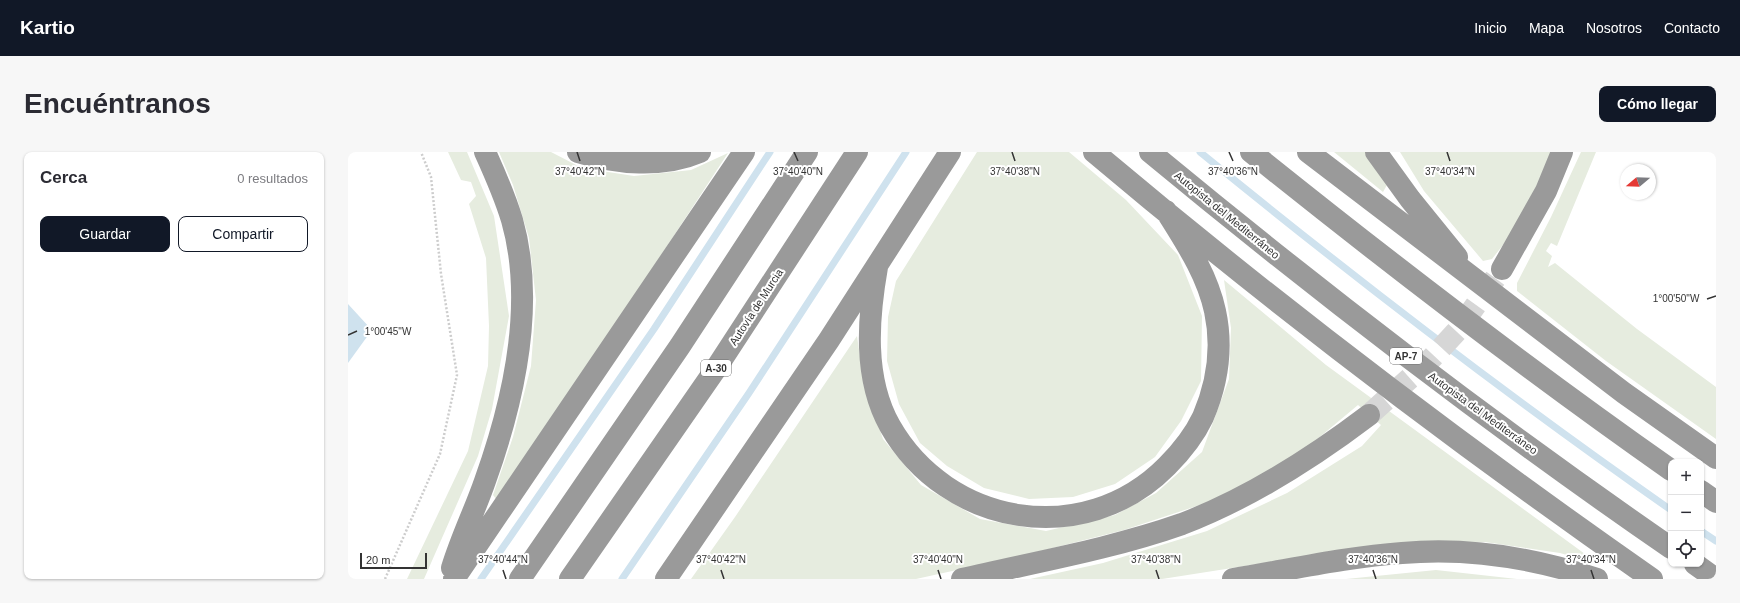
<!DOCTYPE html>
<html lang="es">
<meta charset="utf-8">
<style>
:root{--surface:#fff;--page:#f7f7f7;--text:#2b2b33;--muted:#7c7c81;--line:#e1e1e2;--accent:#111827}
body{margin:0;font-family:Arial,sans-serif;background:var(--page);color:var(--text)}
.controls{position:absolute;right:12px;bottom:12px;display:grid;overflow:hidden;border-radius:8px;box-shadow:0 1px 3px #0004}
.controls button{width:36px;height:36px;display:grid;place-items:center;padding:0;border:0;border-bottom:1px solid var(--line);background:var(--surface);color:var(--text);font:20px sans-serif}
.compass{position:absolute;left:1272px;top:12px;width:36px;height:36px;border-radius:50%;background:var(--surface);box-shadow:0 1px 3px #0004;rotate:251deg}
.scale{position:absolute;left:12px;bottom:10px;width:67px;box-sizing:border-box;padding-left:4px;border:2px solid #333;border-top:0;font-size:11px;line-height:14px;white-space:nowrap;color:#333;-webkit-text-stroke:3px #fff;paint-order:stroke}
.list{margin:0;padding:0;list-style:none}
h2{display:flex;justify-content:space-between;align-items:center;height:52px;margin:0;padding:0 16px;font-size:17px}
h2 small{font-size:13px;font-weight:400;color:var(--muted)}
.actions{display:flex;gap:8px;padding:12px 16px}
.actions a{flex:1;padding:9px 0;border:1px solid var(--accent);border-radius:8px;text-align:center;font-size:14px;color:var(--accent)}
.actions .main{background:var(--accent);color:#fff}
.icon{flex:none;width:22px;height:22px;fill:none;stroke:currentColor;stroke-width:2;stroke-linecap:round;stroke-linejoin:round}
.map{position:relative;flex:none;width:1368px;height:427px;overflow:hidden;border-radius:8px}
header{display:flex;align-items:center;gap:24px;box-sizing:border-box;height:56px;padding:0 20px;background:var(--accent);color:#fff}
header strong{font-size:19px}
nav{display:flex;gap:22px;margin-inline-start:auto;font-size:14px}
.intro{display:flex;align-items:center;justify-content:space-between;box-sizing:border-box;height:96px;padding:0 24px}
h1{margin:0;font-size:28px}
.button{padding:10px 18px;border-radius:8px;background:var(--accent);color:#fff;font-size:14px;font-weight:700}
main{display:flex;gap:24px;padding:0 24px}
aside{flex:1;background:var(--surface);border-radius:8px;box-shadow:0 1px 3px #0004}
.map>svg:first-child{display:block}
</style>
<header>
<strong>Kartio</strong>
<nav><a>Inicio</a><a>Mapa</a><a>Nosotros</a><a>Contacto</a></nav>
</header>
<div class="intro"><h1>Encuéntranos</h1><a class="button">Cómo llegar</a></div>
<main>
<aside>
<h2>Cerca<small>0 resultados</small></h2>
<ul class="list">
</ul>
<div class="actions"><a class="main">Guardar</a><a>Compartir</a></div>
</aside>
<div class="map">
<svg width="1368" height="427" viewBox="0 0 1368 427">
<rect width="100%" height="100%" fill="#fff"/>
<path fill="#e6ecdf" d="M 100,0 L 119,0 L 146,64 L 161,164 L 144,257 L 130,304 L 76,427 L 59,427 L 120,299 L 140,214 L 141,174 L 138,106 L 121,52 L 128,44 L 123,30 L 113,28 Z
M 151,0 L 203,0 L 234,16 L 286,24 L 343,18 L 380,1 L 255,192 L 148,347 L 145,343 L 165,285 L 183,214 L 188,148 L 181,86 L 165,33 Z
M 629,0 L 721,0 L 778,48 L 830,103 L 854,164 L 853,229 L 833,269 L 807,305 L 767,332 L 725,345 L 681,347 L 636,336 L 599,314 L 572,291 L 551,252 L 539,209 L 540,165 L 548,129 Z
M 986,0 L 1018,0 L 1039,33 L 1035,40 Z
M 1052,0 L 1203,0 L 1193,27 L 1162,84 L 1144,107 L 1135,109 L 1076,39 Z
M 1233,0 L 1248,0 L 1209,94 L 1203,91 L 1198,99 L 1204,104 L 1200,115 L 1207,111 L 1289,177 L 1368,235 L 1368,287 L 1258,209 L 1169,139 L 1169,131 L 1203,65 Z
M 876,128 L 978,213 L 1237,402 L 1235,408 L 1212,401 L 1137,390 L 1063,393 L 947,406 L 814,427 L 682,427 L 755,411 L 859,379 L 939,341 L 1014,294 L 1033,273 L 1010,253 L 949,304 L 864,349 L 776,378 L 677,403 L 568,427 L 343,427 L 387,365 L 509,184 L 516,232 L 535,287 L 573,333 L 632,367 L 698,379 L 767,363 L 808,341 L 854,300 L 881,227 L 883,176 Z
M 1088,418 L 1169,427 L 998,427 Z"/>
<path fill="#cfe2ee" d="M 0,152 L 22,176 L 19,180 L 21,182 L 0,211 Z"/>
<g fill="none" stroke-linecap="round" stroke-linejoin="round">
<path stroke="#cfe2ee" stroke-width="7" d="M 852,0 C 1005,125 1161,245 1323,358
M 1353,379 L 1368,389
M 133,427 L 306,177 L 422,0
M 274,427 L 401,241 L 558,0"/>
<path stroke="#d6d6d6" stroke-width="22" stroke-dasharray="22 11" stroke-linecap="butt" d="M 1021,263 L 1081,209 L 1109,179 L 1154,117"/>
<path stroke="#cdcdcd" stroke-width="2.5" stroke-dasharray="2 2" stroke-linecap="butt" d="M 37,427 L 92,302 L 109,223 L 93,122 L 83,25 L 73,0"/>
<path stroke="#9a9a9a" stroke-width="22" d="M 230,0 C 268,12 315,16 352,0
M 746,0 C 925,151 1112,293 1304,427
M 802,0 C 970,139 1143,272 1323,396
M 903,0 C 1040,110 1179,217 1323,318
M 960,0 L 1276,241 L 1368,306
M 1028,0 L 1062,47 L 1109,105
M 529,115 C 520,166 515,226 542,274 C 599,374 736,398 819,314 C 834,299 846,284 855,265 C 870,230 875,196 867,159 C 859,122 838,91 818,59
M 1154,117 L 1198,39 L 1214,0
M 1353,339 L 1368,350
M 1347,412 L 1368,427
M 104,416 C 113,386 127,358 137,329 C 166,248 188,152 164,68 C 157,45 147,22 137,0
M 106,427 L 396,0
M 172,427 L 332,194 L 459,0
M 222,427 L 367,218 L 509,0
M 318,427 L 481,188 L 602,0
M 614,427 C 687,410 763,397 834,372 C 902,346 963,307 1021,263
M 885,427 C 941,418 998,405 1054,401 C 1120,395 1186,406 1249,427"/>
</g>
<path fill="none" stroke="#333" stroke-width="1.5" d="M 229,0 L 232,9M 446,0 L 450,9M 664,0 L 667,9M 881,0 L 885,9M 1099,0 L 1102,9M 1359,147 L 1368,144M 0,183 L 9,179M 155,418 L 158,427M 373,418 L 376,427M 590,418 L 593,427M 808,418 L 811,427M 1025,418 L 1028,427M 1243,418 L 1246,427"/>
<g text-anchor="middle" stroke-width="4" stroke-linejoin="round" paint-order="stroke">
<g fill="#fff" stroke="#707070" stroke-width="1">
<rect x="1042" y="196" width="32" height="16" rx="3"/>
<rect x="353" y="208" width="30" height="16" rx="3"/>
</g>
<g font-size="10" font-weight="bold" fill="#333">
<text x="1058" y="208">AP-7</text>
<text x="368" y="220">A-30</text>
</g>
<g font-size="11" fill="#333" stroke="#fff">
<text transform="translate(879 63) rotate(39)" y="4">Autopista del Mediterráneo</text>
<text transform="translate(408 155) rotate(-57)" y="4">Autovía de Murcia</text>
<text transform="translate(1135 261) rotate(36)" y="4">Autopista del Mediterráneo</text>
</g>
</g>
<g font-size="10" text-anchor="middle" fill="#333" stroke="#fff" stroke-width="4" stroke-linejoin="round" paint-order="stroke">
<text x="232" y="23">37°40'42"N</text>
<text x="450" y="23">37°40'40"N</text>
<text x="667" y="23">37°40'38"N</text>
<text x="885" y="23">37°40'36"N</text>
<text x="1102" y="23">37°40'34"N</text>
<text x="1328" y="150">1°00'50"W</text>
<text x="40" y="183">1°00'45"W</text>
<text x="155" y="411">37°40'44"N</text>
<text x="373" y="411">37°40'42"N</text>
<text x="590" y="411">37°40'40"N</text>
<text x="808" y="411">37°40'38"N</text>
<text x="1025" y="411">37°40'36"N</text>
<text x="1243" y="411">37°40'34"N</text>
</g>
</svg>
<div class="controls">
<button>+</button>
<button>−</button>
<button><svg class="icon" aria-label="locate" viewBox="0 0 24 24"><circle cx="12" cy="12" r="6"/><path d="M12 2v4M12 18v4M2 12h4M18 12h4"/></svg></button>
</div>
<svg class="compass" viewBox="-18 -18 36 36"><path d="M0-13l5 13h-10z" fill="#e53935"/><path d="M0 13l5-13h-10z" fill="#7c7c81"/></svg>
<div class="scale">20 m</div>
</div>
</main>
